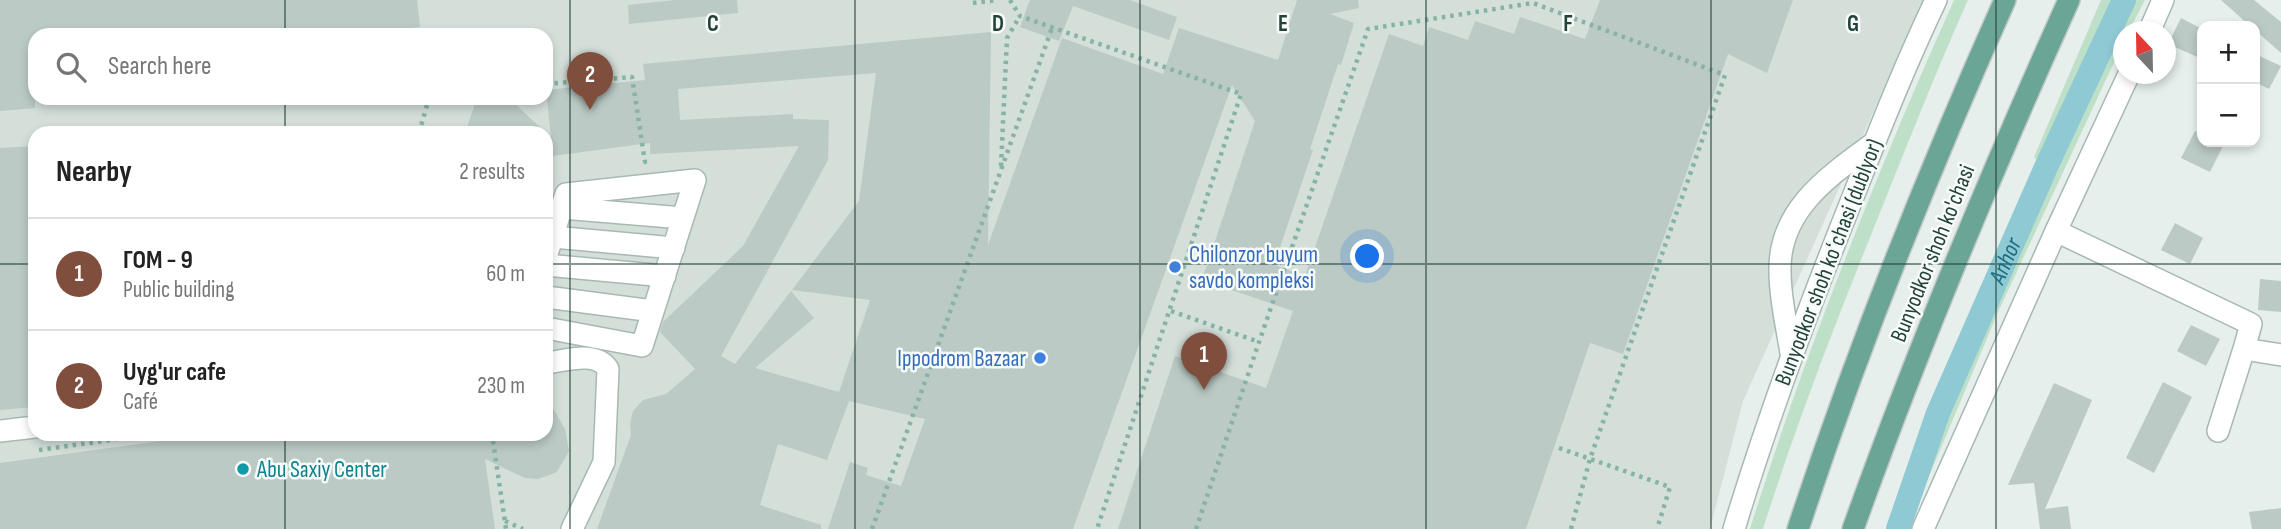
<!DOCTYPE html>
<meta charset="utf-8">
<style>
:root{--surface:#fff;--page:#f6f6f6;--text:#222;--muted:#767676;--line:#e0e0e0;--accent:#804e3d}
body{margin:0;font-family:"Sofia Sans Condensed",sans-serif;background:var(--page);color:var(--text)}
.controls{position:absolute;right:21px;top:21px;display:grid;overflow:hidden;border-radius:14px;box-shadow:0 4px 10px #0003}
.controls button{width:63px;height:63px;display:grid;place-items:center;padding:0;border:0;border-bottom:2px solid var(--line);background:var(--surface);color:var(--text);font:35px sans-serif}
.compass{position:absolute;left:2113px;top:21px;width:63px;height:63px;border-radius:50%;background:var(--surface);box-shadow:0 4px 10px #0003;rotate:338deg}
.you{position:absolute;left:1368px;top:257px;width:24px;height:24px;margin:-18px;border:5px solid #fff;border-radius:50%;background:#1a73e8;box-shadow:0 0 0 10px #1a73e833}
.badge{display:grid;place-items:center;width:46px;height:46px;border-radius:50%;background:var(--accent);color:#fff;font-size:23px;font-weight:700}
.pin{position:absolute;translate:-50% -58px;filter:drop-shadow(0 2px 4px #0008)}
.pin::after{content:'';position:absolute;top:37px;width:24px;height:21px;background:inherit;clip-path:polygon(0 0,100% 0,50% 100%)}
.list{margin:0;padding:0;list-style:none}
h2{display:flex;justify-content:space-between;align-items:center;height:91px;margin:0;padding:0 28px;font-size:30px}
h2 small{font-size:23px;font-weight:400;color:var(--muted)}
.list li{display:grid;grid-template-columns:46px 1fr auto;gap:21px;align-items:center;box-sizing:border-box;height:112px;padding:0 28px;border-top:2px solid var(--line)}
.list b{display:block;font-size:26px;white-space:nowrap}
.list p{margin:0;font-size:23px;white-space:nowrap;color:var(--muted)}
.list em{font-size:23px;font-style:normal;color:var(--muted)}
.icon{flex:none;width:38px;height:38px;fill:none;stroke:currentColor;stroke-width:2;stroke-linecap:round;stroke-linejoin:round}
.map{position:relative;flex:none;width:2281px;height:529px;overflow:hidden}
.search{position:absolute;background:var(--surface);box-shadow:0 4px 10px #0003;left:28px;top:28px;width:525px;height:77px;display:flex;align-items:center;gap:18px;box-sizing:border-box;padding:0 24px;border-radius:21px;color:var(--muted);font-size:26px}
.panel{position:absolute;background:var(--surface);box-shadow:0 4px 10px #0003;left:28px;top:126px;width:525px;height:315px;border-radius:21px}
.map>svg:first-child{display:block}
</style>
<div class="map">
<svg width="2281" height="529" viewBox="0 0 2281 529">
<rect width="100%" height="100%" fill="#e6efeb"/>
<path fill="#d4dfda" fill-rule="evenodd" d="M 0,0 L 1924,0 L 1743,401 L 1710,529 L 0,529 ZM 35,35 L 546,35 L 546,98 L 35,98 ZM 35,133 L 546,133 L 546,434 L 35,434 Z"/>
<path fill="#bfe0c8" d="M 1954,0 L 1968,0 C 1934,76 1904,153 1873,230 C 1833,329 1795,428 1763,529 L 1750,529 C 1806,349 1877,172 1954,0 Z
M 2101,0 L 2145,0 L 2129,31 L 2124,32 L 2123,43 L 1999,310 L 1911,519 L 1905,522 L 1940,422 L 2047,171 L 2034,157 Z"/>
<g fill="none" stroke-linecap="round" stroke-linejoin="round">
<path stroke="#8ec9d4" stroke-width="24" id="s1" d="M 1898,529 L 1938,413 L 2047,165 L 2124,0"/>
</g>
<path fill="#bbcac4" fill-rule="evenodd" d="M 0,0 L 417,0 L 420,27 L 381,31 L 382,35 L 35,35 L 35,108 L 0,111 Z
M 675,0 L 737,0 L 738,13 L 629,24 L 628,5 Z
M 1030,0 L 1130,0 L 1177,17 L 1169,40 L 1073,6 L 1059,41 L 1020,27 Z
M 1297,0 L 1358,0 L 1359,8 L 1330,14 L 1354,23 L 1341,65 L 1338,64 L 1310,149 L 1313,150 L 1274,265 L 1305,276 L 1389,34 L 1423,46 L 1429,27 L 1468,40 L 1475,21 L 1514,34 L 1520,17 L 1585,39 L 1600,0 L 1793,0 L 1767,73 L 1728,54 L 1623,354 L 1590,343 L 1526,529 L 1118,529 L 1175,356 L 1266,388 L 1293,311 L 1202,280 L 1255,121 L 1232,85 L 1073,529 L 828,529 L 850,462 L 868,468 L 866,475 L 901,486 L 925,419 L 849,401 L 827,460 L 778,444 L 760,505 L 821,525 L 821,529 L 597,529 L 631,435 L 630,424 L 633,411 L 643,400 L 666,394 L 695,369 L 660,332 L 663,322 L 743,246 L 799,146 L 650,154 L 650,143 L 553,156 L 546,90 L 645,80 L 643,64 L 991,32 L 988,245 L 1062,38 L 1163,74 L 1179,28 L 1278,60 ZM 876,73 L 859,201 L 792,290 L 870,300 L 839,392 L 755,368 L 814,318 L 791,291 L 735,364 L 721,356 L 828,160 L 829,120 L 793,119 L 793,114 L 680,120 L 678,89 Z
M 2221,0 L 2254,0 L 2281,22 L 2281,53 L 2255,30 L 2255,26 L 2250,26 Z
M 2181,18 L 2202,29 L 2202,59 L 2168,44 Z
M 2255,54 L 2281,66 L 2269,89 L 2255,82 Z
M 477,98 L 510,99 L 546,133 L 465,133 Z
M 2195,131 L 2202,135 L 2202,142 L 2215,142 L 2223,146 L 2210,172 L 2181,158 Z
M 35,146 L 35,407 L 0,410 L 0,148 Z
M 2175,223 L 2203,238 L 2190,264 L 2161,250 Z
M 2260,279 L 2281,281 L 2281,312 L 2258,310 Z
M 2191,325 L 2220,339 L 2206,366 L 2177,351 Z
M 2163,382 L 2192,397 L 2154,473 L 2126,458 Z
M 2054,383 L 2092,400 L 2045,509 L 2068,506 L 2071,529 L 2040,529 L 2034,483 L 2008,485 Z
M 546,396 L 565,429 L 569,451 L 557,472 L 538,479 L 525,478 L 485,459 L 495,529 L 0,529 L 0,463 L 211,434 L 546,434 Z
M 2281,508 L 2281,529 L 2252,529 L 2249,512 Z"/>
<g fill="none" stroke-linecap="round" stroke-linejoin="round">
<g stroke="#a8b8b2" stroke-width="24">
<path id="minor" d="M 2149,32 L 2163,0
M 562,208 L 683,218
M 2056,231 L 2251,324 L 2244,349 L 2281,355
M 553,237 L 674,248
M 546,257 L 566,194 L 695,180 L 642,346 L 546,328
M 546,265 L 665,276
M 546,297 L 653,311
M 1791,353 C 1787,327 1780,299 1780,272 C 1778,210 1829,176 1874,143
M 546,363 C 565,361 596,350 608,369 L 604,462 L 572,529
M 0,431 L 35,427
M 2218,431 L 2244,349
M 1734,529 C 1766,423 1804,320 1845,217 C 1874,144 1902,71 1936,0
M 1923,529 L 2056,231 L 2129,74"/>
</g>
<g stroke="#c2cac8" stroke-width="24">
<path id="major" d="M 1798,529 C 1857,350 1928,172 2005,0
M 1853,529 C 1917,350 1991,173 2069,0"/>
</g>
<path stroke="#86b3a5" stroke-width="4.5" stroke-dasharray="3.5 5" stroke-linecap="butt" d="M 1010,0 L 1020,16 L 1241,94 L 1097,529
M 973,3 L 998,0
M 546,84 L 632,77 L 645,162 L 642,162
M 419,133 L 429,98
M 1001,166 L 1007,38 L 1020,16
M 1171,311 L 1259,342
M 493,441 L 506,529
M 1559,448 L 1670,487 L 1657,529
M 39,450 L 153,434
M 505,521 L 523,529
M 872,529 L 1052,28
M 1196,529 L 1259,342 L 1368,29 L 1533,3 L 1725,75 L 1590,459 L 1571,529"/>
<use href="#minor" stroke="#fff" stroke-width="21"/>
<use href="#major" stroke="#6aa596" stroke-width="21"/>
</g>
<path fill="none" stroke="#24423a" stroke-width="2" stroke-opacity="0.55" d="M 285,0 L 285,35M 570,0 L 570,529M 855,0 L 855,529M 1140,0 L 1140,529M 1426,0 L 1426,529M 1711,0 L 1711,529M 1996,0 L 1996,529M 285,98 L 285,133M 0,264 L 35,264M 546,264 L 2281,264M 285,434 L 285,529"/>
<g fill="#3f7fe0" stroke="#f7fbf9" stroke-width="2.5">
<circle cx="1175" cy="267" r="7"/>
<circle cx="1040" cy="358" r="7"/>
</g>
<circle fill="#0f9aa8" stroke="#f7fbf9" stroke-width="2.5" cx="243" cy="469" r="7"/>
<g text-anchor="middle" stroke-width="5" stroke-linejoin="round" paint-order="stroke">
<g font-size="23" fill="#24423a" stroke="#f7fbf9">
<text transform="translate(1932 253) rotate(-68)" y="8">Bunyodkor shoh ko'chasi</text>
<text transform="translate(1828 262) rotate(-69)" y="8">Bunyodkor shoh koʻchasi (dublyor)</text>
</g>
<g font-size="23" fill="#366cbe" stroke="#f7fbf9" text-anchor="start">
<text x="1189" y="262">Chilonzor buyum<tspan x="1189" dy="26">savdo kompleksi</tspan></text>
<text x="1026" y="366" text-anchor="end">Ippodrom Bazaar</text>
</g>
<g font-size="23" fill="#0d838f" stroke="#f7fbf9" text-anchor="start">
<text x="257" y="477">Abu Saxiy Center</text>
</g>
<g font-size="24" font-style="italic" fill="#1c6f80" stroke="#f7fbf9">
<text dy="8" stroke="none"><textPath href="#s1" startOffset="289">Anhor</textPath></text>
</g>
</g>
<g font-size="23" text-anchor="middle" font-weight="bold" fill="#24423a" stroke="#f7fbf9" stroke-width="5" stroke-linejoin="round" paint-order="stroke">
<text x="713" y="31">C</text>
<text x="998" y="31">D</text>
<text x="1283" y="31">E</text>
<text x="1568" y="31">F</text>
<text x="1853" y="31">G</text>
</g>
</svg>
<div class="controls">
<button>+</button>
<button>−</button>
</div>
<svg class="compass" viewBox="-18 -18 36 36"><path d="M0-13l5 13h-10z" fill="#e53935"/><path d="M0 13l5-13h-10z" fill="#767676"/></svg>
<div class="you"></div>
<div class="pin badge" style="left:1204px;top:390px">1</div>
<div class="pin badge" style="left:590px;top:110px">2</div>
<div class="search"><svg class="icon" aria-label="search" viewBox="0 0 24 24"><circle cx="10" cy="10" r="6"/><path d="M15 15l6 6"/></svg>Search here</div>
<section class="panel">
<h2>Nearby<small>2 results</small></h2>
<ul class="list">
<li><span class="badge">1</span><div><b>ГОМ - 9</b><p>Public building</p></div><em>60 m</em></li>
<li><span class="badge">2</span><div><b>Uyg'ur cafe</b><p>Café</p></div><em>230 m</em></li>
</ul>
</section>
</div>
